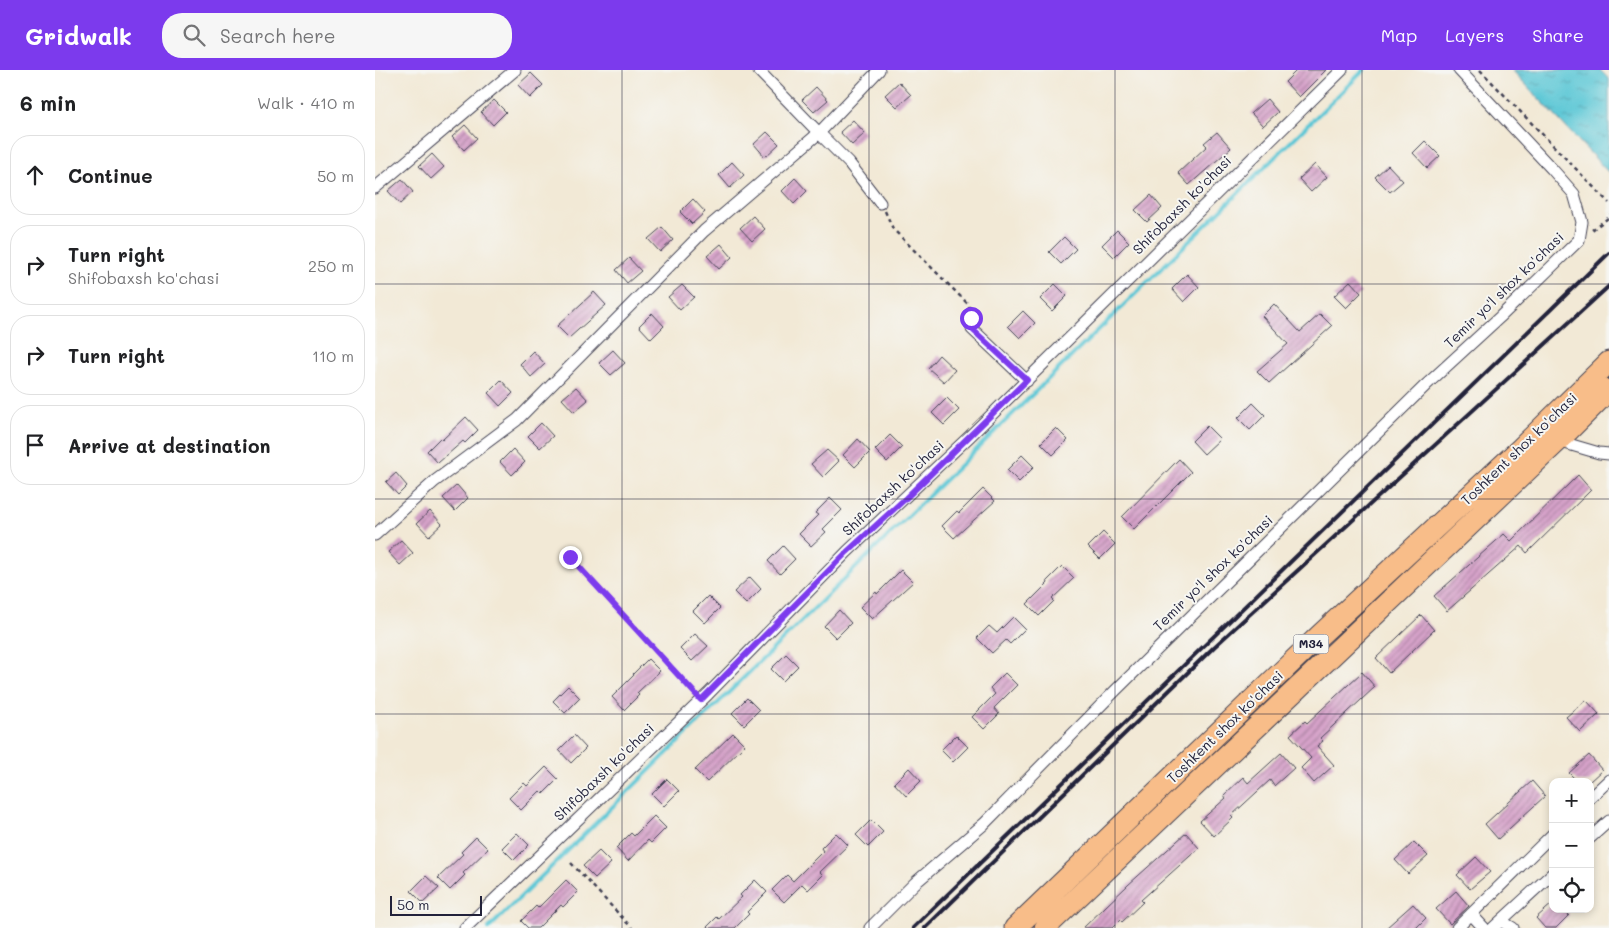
<!DOCTYPE html>
<meta charset="utf-8">
<style>
:root{--surface:#fff;--page:#f6f6f6;--text:#202124;--muted:#757577;--line:#e0e0e0;--accent:#7c3aed}
body{margin:0;font-family:Mali,sans-serif;background:var(--page);color:var(--text)}
.controls{position:absolute;right:15px;bottom:15px;display:grid;overflow:hidden;border-radius:10px;box-shadow:0 2px 8px #0003}
.controls button{width:45px;height:45px;display:grid;place-items:center;padding:0;border:0;border-bottom:1px solid var(--line);background:var(--surface);color:var(--text);font:25px sans-serif}
.scale{position:absolute;left:15px;bottom:12px;width:92px;box-sizing:border-box;padding-left:5px;border:2px solid #22223b;border-top:0;font-size:14px;line-height:18px;white-space:nowrap;color:#22223b;-webkit-text-stroke:4px #f6f6f2;paint-order:stroke}
.stop{position:absolute;width:15px;height:15px;margin:-11px;border:4px solid #7c3aed;border-radius:50%;background:#fff}
.stop.end{background:#7c3aed;border-color:#fff;box-shadow:0 1px 5px #0008}
.list{margin:0;padding:0;list-style:none}
h2{display:flex;justify-content:space-between;align-items:center;height:65px;margin:0;padding:0 20px;font-size:21px}
h2 small{font-size:16px;font-weight:400;color:var(--muted)}
.list li{display:grid;grid-template-columns:32px 1fr auto;gap:15px;align-items:center;box-sizing:border-box;height:80px;margin:0 10px 10px;padding:0 10px;border:1px solid var(--line);border-radius:20px}
.list b{display:block;font-size:19px;white-space:nowrap}
.list p{margin:0;font-size:16px;white-space:nowrap;color:var(--muted)}
.list em{font-size:16px;font-style:normal;color:var(--muted)}
.icon{flex:none;width:28px;height:28px;fill:none;stroke:currentColor;stroke-width:2;stroke-linecap:round;stroke-linejoin:round}
.map{position:relative;flex:none;width:1234px;height:858px;overflow:hidden}
header{display:flex;align-items:center;gap:30px;box-sizing:border-box;height:70px;padding:0 25px;background:var(--accent);color:#fff}
header strong{font-size:24px}
nav{display:flex;gap:28px;margin-inline-start:auto;font-size:18px}
.search{width:350px;height:45px;background:var(--page);display:flex;align-items:center;gap:12px;box-sizing:border-box;padding:0 18px;border-radius:20px;color:var(--muted);font-size:19px}
main{display:flex}
aside{flex:1;background:var(--surface)}
.map>svg:first-child{display:block}
</style>
<header>
<strong>Gridwalk</strong>
<div class="search"><svg class="icon" aria-label="search" viewBox="0 0 24 24"><circle cx="10" cy="10" r="6"/><path d="M15 15l6 6"/></svg>Search here</div>
<nav><a>Map</a><a>Layers</a><a>Share</a></nav>
</header>
<main>
<aside>
<h2>6 min<small>Walk · 410 m</small></h2>
<ul class="list">
<li><svg class="icon" aria-label="ahead" viewBox="0 0 24 24"><path d="M12 20V5M6 11l6-6 6 6"/></svg><div><b>Continue</b></div><em>50 m</em></li>
<li><svg class="icon" aria-label="right" viewBox="0 0 24 24"><path d="M7 20v-9h11M14 6l5 5-5 5"/></svg><div><b>Turn right</b><p>Shifobaxsh ko'chasi</p></div><em>250 m</em></li>
<li><svg class="icon" aria-label="right" viewBox="0 0 24 24"><path d="M7 20v-9h11M14 6l5 5-5 5"/></svg><div><b>Turn right</b></div><em>110 m</em></li>
<li><svg class="icon" aria-label="arrive" viewBox="0 0 24 24"><path d="M6 21V4h12l-3 4 3 4H6"/></svg><div><b>Arrive at destination</b></div></li>
</ul>
</aside>
<div class="map">
<svg width="1234" height="858" viewBox="0 0 1234 858">
<defs>
<pattern id="water-ripples" width="26" height="14" patternUnits="userSpaceOnUse" patternTransform="scale(1.25)"><rect width="26" height="14" fill="#5cc7d6"/><path d="M2 4q2-2 4 0t4 0M15 11q2-2 4 0t4 0" fill="none" stroke="#4ca1af"/></pattern>
<pattern id="building-hatch" width="6" height="6" patternUnits="userSpaceOnUse" patternTransform="scale(1.25)"><rect width="6" height="6" fill="#d6a2c9"/><path d="M-1 1l2-2M0 6l6-6M5 7l2-2" fill="none" stroke="#ad84a4"/></pattern>
</defs>
<rect width="100%" height="100%" fill="#f6f6f2"/>
<filter id="ink" filterUnits="userSpaceOnUse"><feTurbulence type="fractalNoise" baseFrequency=".02" numOctaves="2"/><feDisplacementMap in="SourceGraphic" scale="10" xChannelSelector="R" yChannelSelector="G"/><feConvolveMatrix kernelMatrix="1 2 1 2 8 2 1 2 1" color-interpolation-filters="sRGB"/></filter>
<filter id="wash" filterUnits="userSpaceOnUse"><feTurbulence type="fractalNoise" baseFrequency=".0096" numOctaves="4" result="noise"/><feDisplacementMap in="SourceGraphic" scale="20" xChannelSelector="R" yChannelSelector="G"/><feGaussianBlur stdDeviation="1.12" result="paint"/><feColorMatrix in="noise" values="0 0 0 0 0 0 0 0 0 0 0 0 0 0 0 0 0 1.4 0 .05"/><feComposite in="paint" operator="in"/></filter>
<g filter="url(#wash)">
<rect width="100%" height="100%" fill="#f2e9d6"/>
<path fill="url(#water-ripples)" stroke="#3f7488" d="M 1137,0 L 1225,0 L 1234,9 L 1234,103 Z"/>
<g fill="none" stroke-linecap="round" stroke-linejoin="round">
<path stroke="#5cc7d6" stroke-width="4" d="M 114,858 C 404,570 698,287 989,0"/>
</g>
<g id="blocks">
<path fill="url(#building-hatch)" d="M 922,0 L 951,0 L 924,27 L 910,12 Z
M 156,3 L 168,15 L 155,28 L 143,15 Z
M 524,12 L 536,25 L 522,37 L 510,25 Z
M 441,17 L 453,30 L 439,42 L 427,30 Z
M 892,29 L 903,42 L 888,56 L 876,43 Z
M 119,30 L 131,42 L 118,55 L 106,42 Z
M 478,50 L 490,63 L 477,75 L 465,62 Z
M 90,55 L 102,68 L 89,80 L 77,67 Z
M 392,62 L 404,74 L 390,87 L 379,74 Z
M 842,62 L 856,78 L 814,115 L 803,103 L 832,76 L 829,73 Z
M 1050,71 L 1065,86 L 1052,98 L 1038,83 Z
M 57,84 L 69,97 L 56,109 L 44,96 Z
M 357,92 L 369,105 L 355,118 L 344,105 Z
M 940,94 L 952,107 L 936,122 L 924,109 Z
M 1013,95 L 1028,111 L 1015,122 L 1000,107 Z
M 420,108 L 432,121 L 419,134 L 407,121 Z
M 27,109 L 38,122 L 25,134 L 13,121 Z
M 776,125 L 787,138 L 772,152 L 760,140 Z
M 318,129 L 330,142 L 317,154 L 305,142 Z
M 378,146 L 390,159 L 377,171 L 365,158 Z
M 287,157 L 298,170 L 285,182 L 273,169 Z
M 742,160 L 754,172 L 739,187 L 727,175 Z
M 689,167 L 701,179 L 686,194 L 674,182 Z
M 346,174 L 357,187 L 344,199 L 332,186 Z
M 254,188 L 266,201 L 252,213 L 241,200 Z
M 812,204 L 824,217 L 809,232 L 797,219 Z
M 975,211 L 986,223 L 971,238 L 959,226 Z
M 680,214 L 692,226 L 677,241 L 665,229 Z
M 307,215 L 319,227 L 305,240 L 293,227 Z
M 219,222 L 231,235 L 194,268 L 182,256 Z
M 899,234 L 925,262 L 945,244 L 957,256 L 894,313 L 882,301 L 913,274 L 887,246 Z
M 648,241 L 660,253 L 645,268 L 633,256 Z
M 277,243 L 289,256 L 276,269 L 264,256 Z
M 238,280 L 250,293 L 236,305 L 224,293 Z
M 158,281 L 170,294 L 156,307 L 145,294 Z
M 564,285 L 580,300 L 569,312 L 553,298 Z
M 126,310 L 138,323 L 125,336 L 113,323 Z
M 201,317 L 213,330 L 199,342 L 187,329 Z
M 572,328 L 584,340 L 569,355 L 557,343 Z
M 878,333 L 890,345 L 875,360 L 863,348 Z
M 91,347 L 103,360 L 90,373 L 88,371 L 63,393 L 52,381 L 65,368 L 67,370 Z
M 166,353 L 178,366 L 165,378 L 153,366 Z
M 832,356 L 845,369 L 829,384 L 817,371 Z
M 681,358 L 693,370 L 678,385 L 666,373 Z
M 515,365 L 527,377 L 512,392 L 500,380 Z
M 483,369 L 495,382 L 480,397 L 468,385 Z
M 138,379 L 150,392 L 137,405 L 125,392 Z
M 452,380 L 464,391 L 448,407 L 436,394 Z
M 647,385 L 659,397 L 644,412 L 632,400 Z
M 804,389 L 816,402 L 759,459 L 747,447 Z
M 21,403 L 32,416 L 23,425 L 11,412 Z
M 1203,405 L 1216,420 L 1152,483 L 1146,476 L 1072,541 L 1059,526 L 1129,464 L 1136,471 Z
M 82,415 L 93,428 L 80,441 L 68,428 Z
M 608,419 L 620,431 L 579,468 L 567,456 L 582,441 L 584,443 Z
M 455,428 L 467,440 L 448,459 L 451,462 L 436,476 L 424,464 L 443,445 L 440,443 Z
M 55,441 L 67,454 L 54,466 L 42,453 Z
M 728,462 L 740,474 L 725,489 L 713,477 Z
M 26,470 L 38,483 L 25,495 L 13,482 Z
M 408,476 L 420,489 L 405,504 L 393,491 Z
M 687,496 L 699,508 L 677,529 L 679,531 L 664,546 L 652,534 L 673,513 L 672,511 Z
M 526,500 L 538,512 L 497,549 L 485,537 L 501,522 L 502,524 Z
M 375,507 L 386,519 L 371,534 L 359,522 Z
M 333,526 L 345,538 L 330,553 L 318,541 Z
M 464,540 L 476,553 L 461,568 L 449,556 Z
M 1046,545 L 1059,560 L 1014,603 L 1001,588 Z
M 638,547 L 650,559 L 635,574 L 631,570 L 617,583 L 602,568 L 614,556 L 622,563 Z
M 320,564 L 333,576 L 317,591 L 305,579 Z
M 411,584 L 423,596 L 408,611 L 396,599 Z
M 273,589 L 285,601 L 262,623 L 264,625 L 249,640 L 237,627 L 259,605 L 258,604 Z
M 987,602 L 1000,617 L 945,668 L 948,671 L 942,676 L 959,695 L 939,713 L 926,698 L 936,688 L 915,665 L 930,651 L 932,653 Z
M 630,603 L 642,615 L 619,638 L 624,644 L 609,659 L 597,647 L 620,624 L 615,618 Z
M 193,616 L 205,628 L 190,643 L 178,631 Z
M 372,628 L 384,640 L 369,655 L 357,643 Z
M 1211,630 L 1224,644 L 1205,662 L 1191,647 Z
M 358,663 L 370,675 L 332,712 L 320,700 Z
M 199,665 L 211,678 L 196,693 L 184,680 Z
M 581,665 L 593,677 L 578,692 L 566,680 Z
M 906,683 L 919,698 L 899,716 L 895,710 L 856,746 L 858,748 L 839,766 L 825,751 L 851,728 L 849,725 L 868,707 L 873,713 Z
M 1214,685 L 1227,700 L 1214,712 L 1203,712 L 1194,703 Z
M 171,697 L 183,709 L 168,724 L 165,721 L 146,740 L 134,728 L 149,713 L 152,716 Z
M 534,698 L 546,711 L 531,726 L 519,713 Z
M 292,709 L 304,721 L 289,736 L 277,724 Z
M 1157,711 L 1170,726 L 1123,769 L 1110,754 Z
M 279,746 L 291,758 L 276,773 L 273,770 L 253,791 L 241,778 L 256,763 L 259,766 Z
M 496,750 L 508,762 L 493,777 L 481,765 Z
M 142,763 L 154,775 L 139,790 L 127,778 Z
M 461,763 L 473,775 L 445,802 L 448,805 L 433,820 L 427,814 L 409,832 L 397,820 L 412,805 L 418,811 L 448,781 L 446,778 Z
M 811,763 L 824,778 L 766,830 L 768,832 L 747,852 L 745,850 L 737,858 L 708,858 L 753,815 Z
M 101,767 L 113,779 L 88,803 L 90,805 L 75,820 L 63,808 L 88,784 L 86,782 Z
M 1039,772 L 1053,786 L 1033,804 L 1020,790 Z
M 224,781 L 236,793 L 220,808 L 208,796 Z
M 1101,787 L 1115,802 L 1095,819 L 1082,805 Z
M 51,806 L 64,818 L 48,833 L 36,821 Z
M 191,810 L 203,822 L 188,837 L 186,835 L 163,858 L 153,858 L 146,851 L 161,836 L 163,838 Z
M 380,810 L 392,822 L 372,842 L 374,844 L 360,858 L 331,858 L 342,847 L 344,849 L 367,827 L 365,825 Z
M 1081,821 L 1094,836 L 1075,854 L 1061,839 Z
M 1178,833 L 1178,839 L 1189,839 L 1194,845 L 1181,858 L 1170,858 L 1161,848 Z
M 1038,834 L 1051,848 L 1041,858 L 1011,858 Z"/>
</g>
</g>
<g filter="url(#ink)">
<use href="#blocks" fill-opacity="0" stroke="#414052" stroke-width="1"/>
<g fill="none" stroke-linecap="round" stroke-linejoin="round">
<g stroke="#414052" stroke-width="13">
<path id="street" d="M 383,0 L 444,63 L 504,0
M 0,118 L 140,0
M 597,259 L 652,311
M 1183,371 L 1224,383 L 1234,384
M 0,465 L 60,411 L 142,350 L 329,161 L 444,63 L 474,93 L 505,133
M 1215,728 L 1234,710
M 1215,768 L 1234,751
M 1096,844 L 1109,858
M 1126,851 L 1138,858
M 90,858 L 333,624 L 472,482 L 595,366 L 967,0
M 495,858 L 540,813 L 609,754 L 740,621 L 1051,315 L 1125,247 L 1204,170 L 1207,152 L 1199,124 L 1177,99 L 1084,0
M 1082,858 L 1178,764
M 1118,858 L 1178,803"/>
</g>
<g stroke="#414052" stroke-width="23">
<path id="highway" d="M 640,858 L 944,566 L 1144,380 L 1234,292
M 670,858 L 1183,371 L 1234,320"/>
</g>
<path stroke="#414052" stroke-width="2.5" stroke-dasharray="4 4" stroke-linecap="butt" d="M 1105,0 L 1234,133
M 510,141 L 518,159 L 594,235 L 596,250
M 1217,160 L 1233,148 L 1234,144
M 195,487 L 319,622
M 196,793 L 257,858"/>
<use href="#street" stroke="#fff" stroke-width="11"/>
<use href="#highway" stroke="#f8bd89" stroke-width="21"/>
<path stroke="#22223b" stroke-width="4" d="M 538,858 L 1234,183
M 550,858 L 839,577 L 1234,216"/>
</g>
</g>
<g fill="none" stroke-linecap="round" stroke-linejoin="round" filter="url(#ink)">
<path stroke="#7c3aed" stroke-width="6" d="M 195,487 L 326,630 L 472,482 L 531,428 L 652,310 L 597,259 L 596,248"/>
</g>
<path fill="none" stroke="#22223b" stroke-width="1" stroke-opacity="0.55" d="M 247,0 L 247,858M 494,0 L 494,858M 740,0 L 740,858M 987,0 L 987,858M 0,214 L 1234,214M 0,429 L 1234,429M 0,644 L 1234,644"/>
<g text-anchor="middle" stroke-width="4" stroke-linejoin="round" paint-order="stroke">
<rect fill="#f6f6f2" stroke="#626272" stroke-width="1" x="918.5" y="564.5" width="35" height="19" rx="4"/>
<g font-size="12" font-weight="bold" fill="#22223b">
<text x="936" y="578">M34</text>
</g>
<g font-size="14" fill="#22223b" stroke="#f6f6f2">
<text transform="translate(807 135) rotate(-45)" y="5">Shifobaxsh ko'chasi</text>
<text transform="translate(1129 220) rotate(-44)" y="5">Temir yo'l shox ko'chasi</text>
<text transform="translate(1144 379) rotate(-44)" y="5">Toshkent shox ko'chasi</text>
<text transform="translate(518 418) rotate(-43)" y="5">Shifobaxsh ko'chasi</text>
<text transform="translate(838 503) rotate(-44)" y="5">Temir yo'l shox ko'chasi</text>
<text transform="translate(850 657) rotate(-44)" y="5">Toshkent shox ko'chasi</text>
<text transform="translate(229 702) rotate(-44)" y="5">Shifobaxsh ko'chasi</text>
</g>
</g>
</svg>
<div class="controls">
<button>+</button>
<button>−</button>
<button><svg class="icon" aria-label="locate" viewBox="0 0 24 24"><circle cx="12" cy="12" r="6"/><path d="M12 2v4M12 18v4M2 12h4M18 12h4"/></svg></button>
</div>
<div class="scale">50 m</div>
<div class="stop" style="left:596px;top:248px"></div>
<div class="stop end" style="left:195px;top:487px"></div>
</div>
</main>
